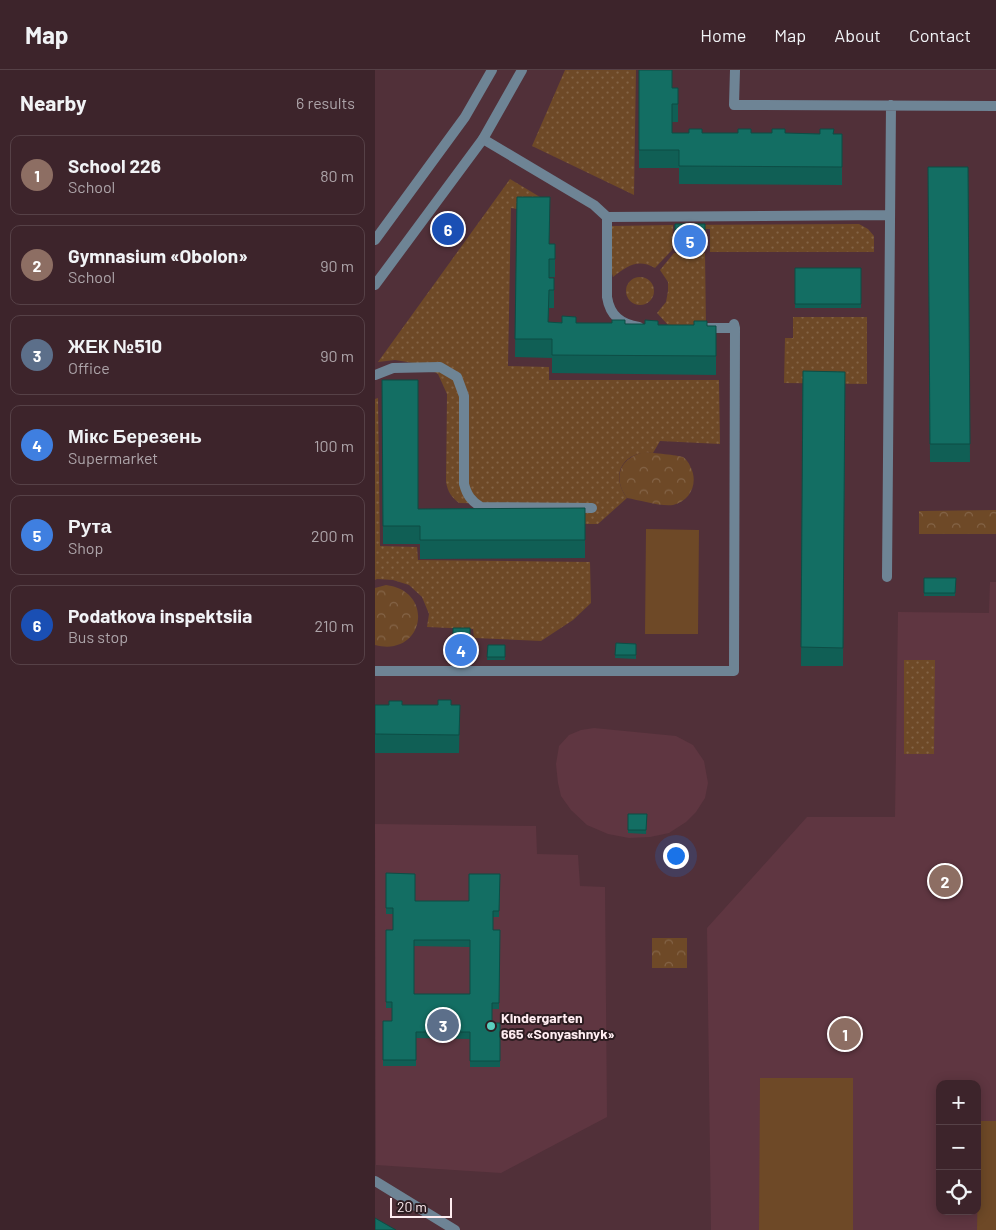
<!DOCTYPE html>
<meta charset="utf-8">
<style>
:root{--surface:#3d242b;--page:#442c33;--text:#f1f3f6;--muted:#ada4a9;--line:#564147;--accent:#8bbbb9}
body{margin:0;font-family:Barlow,sans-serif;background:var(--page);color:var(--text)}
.controls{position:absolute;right:15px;bottom:15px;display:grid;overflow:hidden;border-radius:10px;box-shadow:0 2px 12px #0003}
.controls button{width:45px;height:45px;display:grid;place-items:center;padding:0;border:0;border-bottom:1px solid var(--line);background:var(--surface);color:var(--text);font:25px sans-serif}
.scale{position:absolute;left:15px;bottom:12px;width:62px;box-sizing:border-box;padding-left:5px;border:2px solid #ffedf1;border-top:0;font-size:14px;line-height:18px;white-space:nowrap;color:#ffedf1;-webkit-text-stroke:4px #2d1d21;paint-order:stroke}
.you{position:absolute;left:300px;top:785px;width:18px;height:18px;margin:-12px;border:4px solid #fff;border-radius:50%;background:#1a73e8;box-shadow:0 0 0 8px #1a73e833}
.badge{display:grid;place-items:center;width:32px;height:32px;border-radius:50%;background:var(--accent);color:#fff;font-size:16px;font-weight:700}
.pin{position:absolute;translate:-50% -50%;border:2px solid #fff;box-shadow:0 1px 5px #0006}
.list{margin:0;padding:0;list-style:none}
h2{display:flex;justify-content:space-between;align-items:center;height:65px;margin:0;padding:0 20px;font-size:21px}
h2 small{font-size:16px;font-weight:400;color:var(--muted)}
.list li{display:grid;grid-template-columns:32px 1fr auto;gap:15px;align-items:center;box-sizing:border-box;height:80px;margin:0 10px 10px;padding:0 10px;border:1px solid var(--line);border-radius:10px}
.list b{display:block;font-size:19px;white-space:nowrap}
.list p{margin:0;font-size:16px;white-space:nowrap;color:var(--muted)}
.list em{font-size:16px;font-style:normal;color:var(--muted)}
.icon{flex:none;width:28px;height:28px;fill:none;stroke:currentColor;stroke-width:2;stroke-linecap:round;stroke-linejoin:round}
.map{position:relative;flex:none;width:621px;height:1160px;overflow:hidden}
header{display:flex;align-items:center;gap:30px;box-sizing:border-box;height:70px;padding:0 25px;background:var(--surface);border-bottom:1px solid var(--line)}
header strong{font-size:24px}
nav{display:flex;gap:28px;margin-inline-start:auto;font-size:18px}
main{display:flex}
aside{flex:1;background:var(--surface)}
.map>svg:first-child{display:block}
</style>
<header>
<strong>Map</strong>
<nav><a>Home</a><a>Map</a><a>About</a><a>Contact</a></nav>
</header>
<main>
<aside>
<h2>Nearby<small>6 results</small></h2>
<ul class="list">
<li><span class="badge" style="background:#8d6e63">1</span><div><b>School 226</b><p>School</p></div><em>80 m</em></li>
<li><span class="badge" style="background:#8d6e63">2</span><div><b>Gymnasium «Obolon»</b><p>School</p></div><em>90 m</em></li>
<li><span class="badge" style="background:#5c6f8a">3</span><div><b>ЖЕК №510</b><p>Office</p></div><em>90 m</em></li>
<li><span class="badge" style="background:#3f7fe0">4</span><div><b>Мікс Березень</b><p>Supermarket</p></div><em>100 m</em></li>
<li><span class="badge" style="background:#3f7fe0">5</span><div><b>Рута</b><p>Shop</p></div><em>200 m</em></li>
<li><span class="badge" style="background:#1a4fb4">6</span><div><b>Podatkova inspektsiia</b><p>Bus stop</p></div><em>210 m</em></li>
</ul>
</aside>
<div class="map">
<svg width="621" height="1160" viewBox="0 0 621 1160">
<defs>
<pattern id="grass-dots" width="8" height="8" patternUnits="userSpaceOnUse" patternTransform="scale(1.25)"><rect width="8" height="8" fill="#6e4927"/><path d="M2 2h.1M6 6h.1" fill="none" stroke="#846447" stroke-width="1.8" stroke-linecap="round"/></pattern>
<pattern id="park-crowns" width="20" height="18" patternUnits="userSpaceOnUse" patternTransform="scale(1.25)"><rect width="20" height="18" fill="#6e4927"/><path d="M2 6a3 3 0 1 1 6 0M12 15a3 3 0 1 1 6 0" fill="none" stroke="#846447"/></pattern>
</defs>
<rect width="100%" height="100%" fill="#513039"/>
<path fill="#5f3641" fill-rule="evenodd" d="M 615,512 L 621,512 L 621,1160 L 336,1160 L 332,858 L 432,747 L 520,747 L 523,542 L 614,543 ZM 565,1014 L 602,1014 L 602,1141 L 565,1141 Z
M 219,658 L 301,666 L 318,675 L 329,691 L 333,713 L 330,728 L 321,742 L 311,752 L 294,763 L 275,767 L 254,768 L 233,764 L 212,755 L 196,740 L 186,726 L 183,713 L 181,694 L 184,676 L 194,665 L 206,660 Z
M 0,754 L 161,756 L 162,784 L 203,785 L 205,816 L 230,817 L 232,1047 L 126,1103 L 1,1095 Z"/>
<path fill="url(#grass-dots)" d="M 190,0 L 261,0 L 259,125 L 157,76 Z
M 135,109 L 170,130 L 167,143 L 136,138 L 133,296 L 174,297 L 174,310 L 344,310 L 345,374 L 285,371 L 278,383 C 249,380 234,404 252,428 L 223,454 L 199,454 L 198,435 L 84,433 C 76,427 73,422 71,412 L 72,324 L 63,304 L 44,294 L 20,290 L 3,292 Z
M 484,154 L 493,159 L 499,166 L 499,182 L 335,182 L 335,159 L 300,159 L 300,155 Z
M 298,155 L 297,180 L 280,198 C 263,188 252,196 238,207 L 232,186 L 235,156 Z
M 299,183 L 330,183 L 331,257 L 294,256 L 282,243 L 291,232 L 293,221 L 293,212 L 285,200 Z
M251 221a14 14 0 1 1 28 0a14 14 0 1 1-28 0Z
M 418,247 L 492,247 L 492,314 L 409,313 L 410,268 L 418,268 Z
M 3,328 L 5,476 L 42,477 L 43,490 L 215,492 L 216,533 L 198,550 L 166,571 L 99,568 L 98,559 L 52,557 L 54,544 L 47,527 L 34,515 L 18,510 L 2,509 L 0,510 L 0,329 Z
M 529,590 L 560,590 L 559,684 L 529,684 Z"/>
<path fill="url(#park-crowns)" d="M 270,382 C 277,383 303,385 308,387 C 311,389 314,393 315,396 C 324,412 316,431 298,435 C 287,437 264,430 252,428 C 237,408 245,387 270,382 Z
M 621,440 L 621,464 L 544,464 L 544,441 Z
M 11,515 C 61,521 49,588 0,575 L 0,518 Z
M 277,868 L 312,868 L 312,898 L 277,898 Z"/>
<path fill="#6e4927" d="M 271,459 L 324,460 L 323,564 L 270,564 Z
M 385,1008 L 478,1008 L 478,1160 L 384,1160 Z
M 604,1051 L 621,1051 L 621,1160 L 602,1160 Z"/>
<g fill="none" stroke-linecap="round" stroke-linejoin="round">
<path stroke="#6e8495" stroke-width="10" d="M 360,0 L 359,35 L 621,36
M 108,69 L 219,135 L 232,147 L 515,145
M 232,147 L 232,227 C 235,246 246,254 264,257
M 329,258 L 360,258
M 0,305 L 18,298 L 65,297 L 82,307 L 89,326 L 89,414 C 92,425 96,431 106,437 L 217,438
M 512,507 L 516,35
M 0,601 L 359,601 L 360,258 L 359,254
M 0,1111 L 80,1160"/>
<path stroke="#6e8495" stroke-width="10" d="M 0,170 L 90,47 L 117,0
M 0,215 L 108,69 L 147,0"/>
</g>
<path fill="#105f55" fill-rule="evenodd" d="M 264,0 L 297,18 L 303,18 L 303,52 L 297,52 L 297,63 L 467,64 L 467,115 L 304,114 L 304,98 L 264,98 Z
M 553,97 L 593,97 L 595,392 L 555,392 Z
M 142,127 L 174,174 L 180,174 L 180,207 L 174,207 L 174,208 L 179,208 L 179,238 L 174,238 L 173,252 L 341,256 L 341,305 L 177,303 L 177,288 L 140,287 Z
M 300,154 L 330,154 L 330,181 L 300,181 Z
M 420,198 L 486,198 L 486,238 L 420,238 Z
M 428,301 L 470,302 L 468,596 L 426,596 Z
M 7,310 L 43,439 L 210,438 L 210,488 L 45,489 L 45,474 L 8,474 Z
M 549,508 L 581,508 L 580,526 L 549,526 Z
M 78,558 L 95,558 L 95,585 L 78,585 Z
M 241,573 L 261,574 L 261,589 L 240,588 Z
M 113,575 L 130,575 L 130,590 L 112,590 Z
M 0,635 L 85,635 L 84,683 L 0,683 Z
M 253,744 L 272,744 L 271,764 L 253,763 Z
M 11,803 L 40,831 L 94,831 L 125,804 L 124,847 L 118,847 L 118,860 L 125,860 L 124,939 L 117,939 L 117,953 L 125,953 L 125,997 L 95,997 L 95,969 L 41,968 L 41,996 L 8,996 L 8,951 L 17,951 L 17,938 L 11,938 L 11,860 L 18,860 L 18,844 L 11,844 ZM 39,876 L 95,877 L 95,924 L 39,924 Z"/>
<path fill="#136e63" stroke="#0d4d45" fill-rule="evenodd" d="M 264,0 L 297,0 L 297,18 L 303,18 L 303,34 L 297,34 L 297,63 L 314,63 L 314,59 L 327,59 L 327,63 L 363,63 L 363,59 L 376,59 L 376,63 L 397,63 L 397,59 L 410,59 L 410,63 L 445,64 L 445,59 L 459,59 L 458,64 L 467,64 L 467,97 L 304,96 L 304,80 L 264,80 Z
M 553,97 L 593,97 L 595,374 L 555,374 Z
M 142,127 L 175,127 L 174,174 L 180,174 L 180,189 L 174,189 L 174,208 L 179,208 L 179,220 L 174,220 L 173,252 L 187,253 L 187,246 L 201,247 L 201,253 L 237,253 L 237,250 L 250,250 L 250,254 L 270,254 L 270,250 L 283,251 L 283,255 L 319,255 L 319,251 L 332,251 L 332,256 L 341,256 L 341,286 L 177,285 L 177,269 L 140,269 Z
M 300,154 L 330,154 L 330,174 L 300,174 Z
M 420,198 L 486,198 L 486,234 L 420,234 Z
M 428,301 L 470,302 L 468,578 L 426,577 Z
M 7,310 L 43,310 L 43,439 L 210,438 L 210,470 L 45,470 L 45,456 L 8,456 Z
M 549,508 L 581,508 L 580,523 L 549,523 Z
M 78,558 L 95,558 L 95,582 L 78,582 Z
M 241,573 L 261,574 L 261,585 L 240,585 Z
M 113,575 L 130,575 L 130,587 L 112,587 Z
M 63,630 L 76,630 L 76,635 L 85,635 L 84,665 L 0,664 L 0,635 L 14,635 L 14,631 L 27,631 L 27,635 L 63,635 Z
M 253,744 L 272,744 L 271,760 L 253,760 Z
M 11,803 L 40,804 L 40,831 L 94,831 L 94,804 L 125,804 L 124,841 L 118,841 L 118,860 L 125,860 L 124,933 L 117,933 L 117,953 L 125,953 L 125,991 L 95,991 L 95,962 L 41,962 L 41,990 L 8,990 L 8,951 L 17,951 L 17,932 L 11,932 L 11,860 L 18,860 L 18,838 L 11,838 ZM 39,870 L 95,870 L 95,924 L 39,924 Z
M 0,1148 L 21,1160 L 0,1160 Z"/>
<circle fill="#5acebd" stroke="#2d1d21" stroke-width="2" cx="116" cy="956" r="5"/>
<g text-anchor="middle" stroke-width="4" stroke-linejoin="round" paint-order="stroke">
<g font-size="14" font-weight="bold" fill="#ffedf1" stroke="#2d1d21" text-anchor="start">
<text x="126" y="953">Kindergarten<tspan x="126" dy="16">665 «Sonyashnyk»</tspan></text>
</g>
</g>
</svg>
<div class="controls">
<button>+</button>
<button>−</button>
<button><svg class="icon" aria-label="locate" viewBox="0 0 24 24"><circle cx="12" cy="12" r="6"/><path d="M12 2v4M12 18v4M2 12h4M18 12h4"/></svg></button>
</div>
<div class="scale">20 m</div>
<div class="you"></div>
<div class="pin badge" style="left:470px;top:964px;background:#8d6e63">1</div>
<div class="pin badge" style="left:570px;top:811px;background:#8d6e63">2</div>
<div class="pin badge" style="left:68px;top:955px;background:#5c6f8a">3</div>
<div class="pin badge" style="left:86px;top:580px;background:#3f7fe0">4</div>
<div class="pin badge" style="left:315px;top:171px;background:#3f7fe0">5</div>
<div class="pin badge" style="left:73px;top:159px;background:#1a4fb4">6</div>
</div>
</main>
